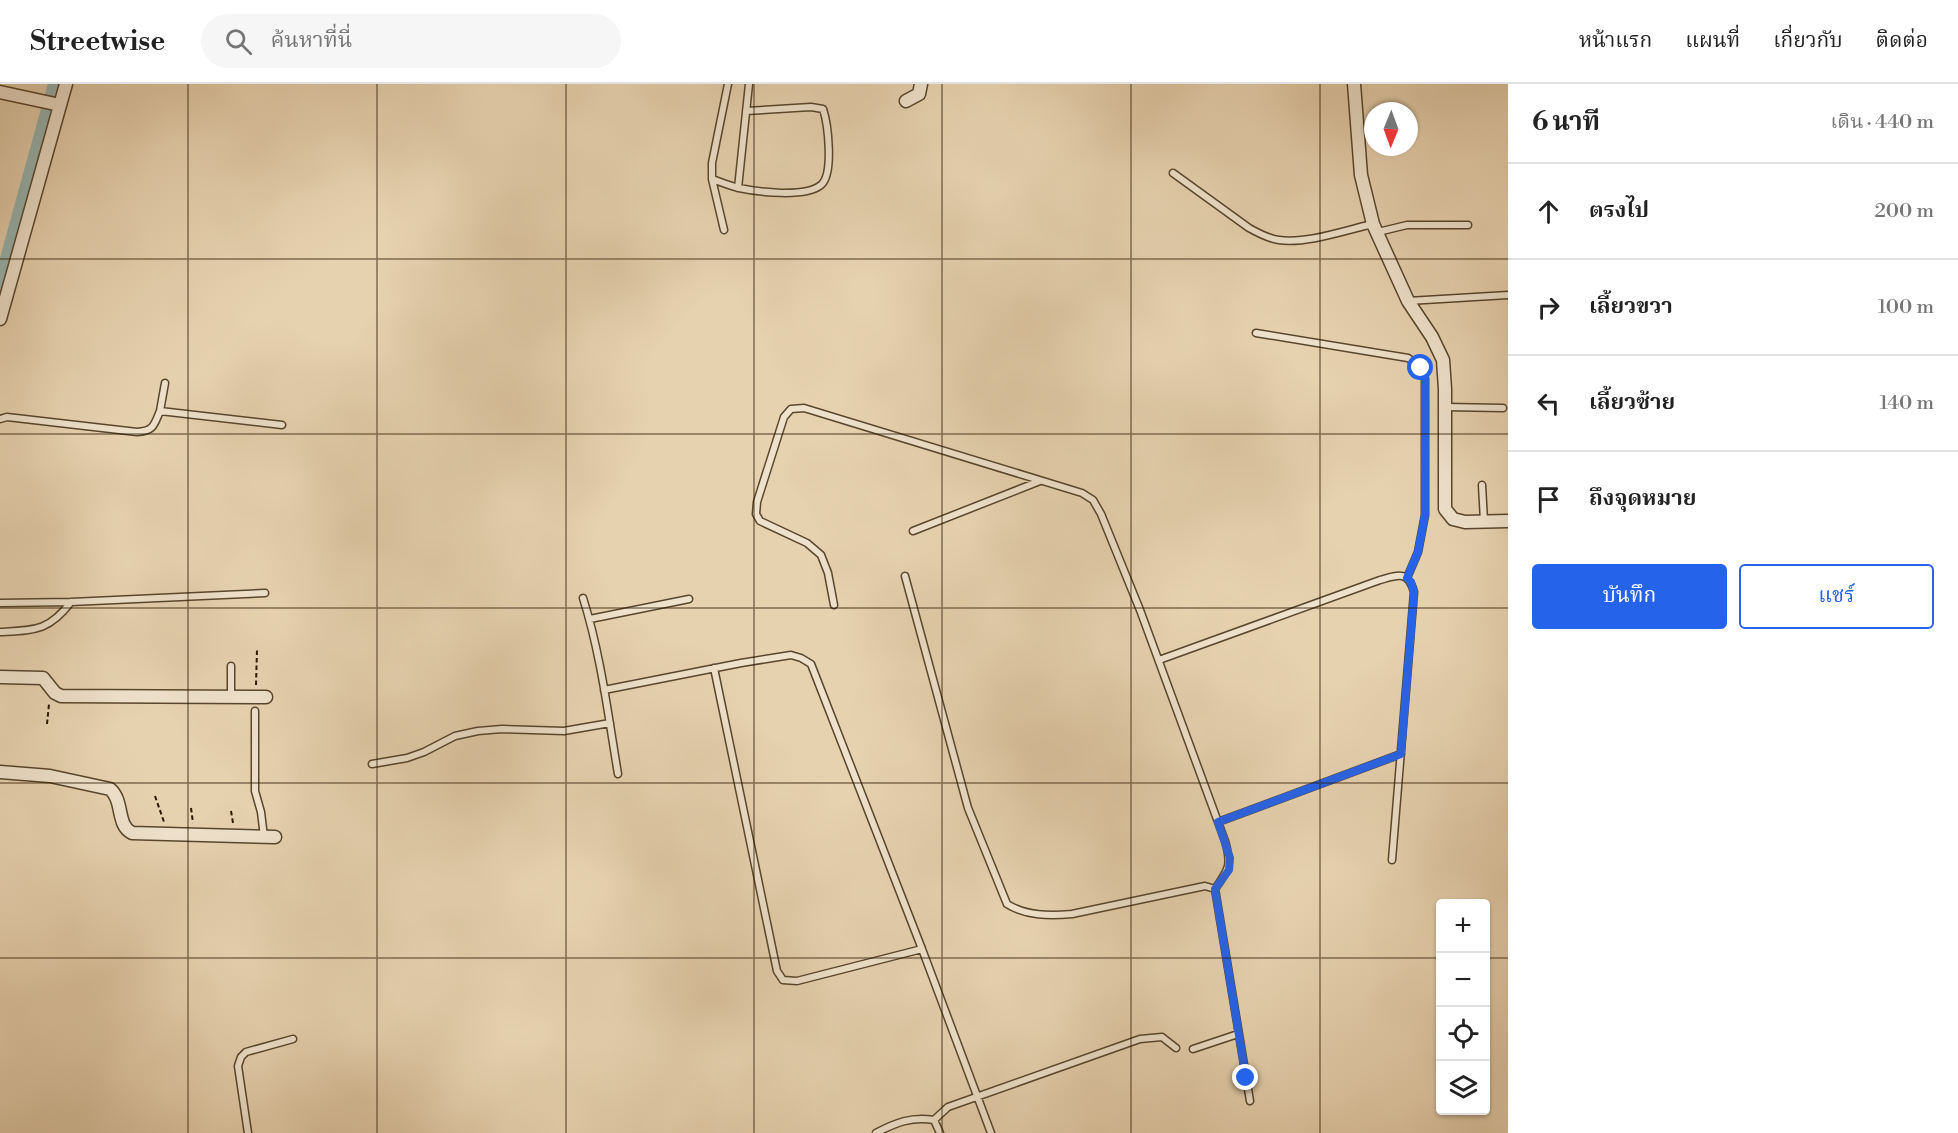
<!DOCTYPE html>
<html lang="th">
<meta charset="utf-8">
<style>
:root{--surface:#fff;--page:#f6f6f6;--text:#222;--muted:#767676;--line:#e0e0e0;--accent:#2563eb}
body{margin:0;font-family:"Libre Bodoni","Noto Serif Thai",serif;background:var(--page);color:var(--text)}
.controls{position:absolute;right:18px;bottom:18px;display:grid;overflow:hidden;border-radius:6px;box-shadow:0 2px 4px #0004}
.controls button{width:54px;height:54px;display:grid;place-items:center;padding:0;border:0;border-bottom:2px solid var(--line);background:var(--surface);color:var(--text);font:30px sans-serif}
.compass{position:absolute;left:1364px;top:18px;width:54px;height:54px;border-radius:50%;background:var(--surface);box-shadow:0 2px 4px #0004;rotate:181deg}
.stop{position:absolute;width:18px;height:18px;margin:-14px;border:4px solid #2563eb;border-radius:50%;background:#fff}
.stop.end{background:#2563eb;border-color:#fff;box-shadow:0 2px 6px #0008}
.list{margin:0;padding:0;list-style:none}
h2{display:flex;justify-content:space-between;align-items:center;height:78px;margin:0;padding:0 24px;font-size:26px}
h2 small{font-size:20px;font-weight:400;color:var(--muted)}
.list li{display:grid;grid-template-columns:39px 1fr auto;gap:18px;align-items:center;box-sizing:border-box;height:96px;padding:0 24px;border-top:2px solid var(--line)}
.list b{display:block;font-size:22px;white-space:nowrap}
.list em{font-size:20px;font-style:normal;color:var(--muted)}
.actions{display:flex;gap:12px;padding:18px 24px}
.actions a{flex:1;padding:14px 0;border:2px solid var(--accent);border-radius:6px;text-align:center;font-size:21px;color:var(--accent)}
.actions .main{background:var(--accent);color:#fff}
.icon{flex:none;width:33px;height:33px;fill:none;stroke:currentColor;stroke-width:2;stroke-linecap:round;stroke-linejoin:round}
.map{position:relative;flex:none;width:1508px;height:1049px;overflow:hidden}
header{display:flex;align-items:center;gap:36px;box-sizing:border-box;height:84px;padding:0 30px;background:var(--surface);border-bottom:2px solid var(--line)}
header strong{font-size:28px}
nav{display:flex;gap:33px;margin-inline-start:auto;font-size:21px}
.search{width:420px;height:54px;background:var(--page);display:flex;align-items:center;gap:15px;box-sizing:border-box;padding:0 21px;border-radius:33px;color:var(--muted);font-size:22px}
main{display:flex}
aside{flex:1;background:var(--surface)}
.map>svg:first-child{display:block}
</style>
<header>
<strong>Streetwise</strong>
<div class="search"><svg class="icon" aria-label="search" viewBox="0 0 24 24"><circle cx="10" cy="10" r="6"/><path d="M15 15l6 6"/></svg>ค้นหาที่นี่</div>
<nav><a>หน้าแรก</a><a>แผนที่</a><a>เกี่ยวกับ</a><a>ติดต่อ</a></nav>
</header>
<main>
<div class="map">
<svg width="1508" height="1049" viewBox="0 0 1508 1049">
<rect width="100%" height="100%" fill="#e7d2b0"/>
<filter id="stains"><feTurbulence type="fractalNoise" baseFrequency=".00333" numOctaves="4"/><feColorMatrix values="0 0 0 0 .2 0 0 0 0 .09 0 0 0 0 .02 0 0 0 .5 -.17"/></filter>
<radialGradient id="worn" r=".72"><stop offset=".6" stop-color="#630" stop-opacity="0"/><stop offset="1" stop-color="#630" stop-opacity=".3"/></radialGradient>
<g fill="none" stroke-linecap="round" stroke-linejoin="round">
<path stroke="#98b6b3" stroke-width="14" d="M 0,200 L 55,0"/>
<g stroke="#58462d" stroke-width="9">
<path id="lane" d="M 1173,89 L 1249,144 C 1258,149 1269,155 1279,156 C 1307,160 1346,146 1373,140
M 712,95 C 721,98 730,102 739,104 C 758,108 805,114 821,101 C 834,90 828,40 823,25 L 811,23 L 746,27
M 738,104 L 749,0
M 724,146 L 712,95 L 712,79 L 728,0
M 1378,148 L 1407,141 L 1468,141
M 1408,217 L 1508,211
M 1256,249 L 1408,274 L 1421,283 L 1425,295 L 1425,431 L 1418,468 L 1407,494
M 165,299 L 160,327 L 282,341
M 1445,323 L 1503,324
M 0,335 L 7,333 L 137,348 C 154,347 154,341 160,327
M 1482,401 L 1484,437
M 913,447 L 1040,397
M 905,492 L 968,724 L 1007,820 C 1026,832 1050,832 1072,830 L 1205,802 L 1215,805 L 1250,1017
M 583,514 C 601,571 608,631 618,690
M 0,519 L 71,518 L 265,509
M 834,521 L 828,489 L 821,471 L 807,459 L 760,437 L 756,430 L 757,418 L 784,333 L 791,325 L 804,324 L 1082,409 L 1093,416 L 1101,430 L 1140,526 L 1225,757 C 1232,781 1229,785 1215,805
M 590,535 L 689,515
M 0,548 C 35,546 49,547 71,518
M 1159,576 L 1380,496 C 1398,491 1408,486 1414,508 L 1392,776
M 714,584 L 777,887 L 783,896 L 797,897 L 922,865 L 991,1049
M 604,606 L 741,579 L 791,571 L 801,574 L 811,580 L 922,865
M 231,613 L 231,582
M 255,627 L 255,707 L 261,728 L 264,753
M 372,680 L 407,674 L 424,668 L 455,652 L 478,647 L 502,645 L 564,647 L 610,639
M 1218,738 L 1401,670
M 1193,965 L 1238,950
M 248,1049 L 238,982 L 241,973 L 246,968 L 293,955
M 876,1049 C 895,1039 912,1032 934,1036
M 940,1049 L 934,1036 L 948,1023 L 1140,955 L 1162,953 L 1176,964"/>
</g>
<g stroke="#58462d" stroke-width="15">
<path id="street" d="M 1354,0 L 1361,91 L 1373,140 L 1408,217 L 1432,253 L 1443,276 L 1445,305 L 1445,425 L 1453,435 L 1465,438 L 1508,437
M 0,8 L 60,21
M 906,17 L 919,10 L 921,0
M 0,235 L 66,0
M 0,593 L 43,594 L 55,609 L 61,612 L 266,613
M 0,688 L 50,692 L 110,705 C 124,717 116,741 132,749 L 275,753"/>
</g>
<path stroke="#291701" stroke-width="2" stroke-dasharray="4.5 3" stroke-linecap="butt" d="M 256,601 L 257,565
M 47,640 L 49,620
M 155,712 L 164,738
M 191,724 L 193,739
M 231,727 L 233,739"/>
<use href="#lane" stroke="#efe2cc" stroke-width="6"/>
<use href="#street" stroke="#efe2cc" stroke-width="12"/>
</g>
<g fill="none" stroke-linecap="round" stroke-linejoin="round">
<path stroke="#2563eb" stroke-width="8" d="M 1246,994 L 1215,805 L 1229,786 L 1230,774 L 1218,738 L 1401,670 L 1414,508 L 1411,498 L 1407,494 L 1418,468 L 1425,431 L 1425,295 L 1421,284"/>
</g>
<path fill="none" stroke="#291701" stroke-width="1.5" stroke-opacity="0.55" d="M 188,0 L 188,1049M 377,0 L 377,1049M 566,0 L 566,1049M 754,0 L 754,1049M 942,0 L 942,1049M 1131,0 L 1131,1049M 1320,0 L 1320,1049M 0,175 L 1508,175M 0,350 L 1508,350M 0,524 L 1508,524M 0,699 L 1508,699M 0,874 L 1440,874M 1486,874 L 1508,874"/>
<rect width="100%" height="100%" filter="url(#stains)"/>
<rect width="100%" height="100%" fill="url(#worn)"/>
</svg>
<div class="controls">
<button>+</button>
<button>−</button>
<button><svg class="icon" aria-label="locate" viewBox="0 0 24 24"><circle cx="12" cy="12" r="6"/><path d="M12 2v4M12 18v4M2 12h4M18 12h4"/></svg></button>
<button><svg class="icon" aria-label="layers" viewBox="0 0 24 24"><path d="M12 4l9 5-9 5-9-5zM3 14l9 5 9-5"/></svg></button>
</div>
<svg class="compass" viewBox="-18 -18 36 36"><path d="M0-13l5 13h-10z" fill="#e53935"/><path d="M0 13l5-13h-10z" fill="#767676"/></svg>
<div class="stop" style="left:1421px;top:284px"></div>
<div class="stop end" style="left:1246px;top:994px"></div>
</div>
<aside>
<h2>6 นาที<small>เดิน · 440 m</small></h2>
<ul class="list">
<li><svg class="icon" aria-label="ahead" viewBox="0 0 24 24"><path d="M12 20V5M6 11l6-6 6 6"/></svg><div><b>ตรงไป</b></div><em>200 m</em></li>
<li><svg class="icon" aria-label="right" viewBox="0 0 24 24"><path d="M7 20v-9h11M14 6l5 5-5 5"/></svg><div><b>เลี้ยวขวา</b></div><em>100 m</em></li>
<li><svg class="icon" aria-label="left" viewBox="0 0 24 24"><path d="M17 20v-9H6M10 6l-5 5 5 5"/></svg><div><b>เลี้ยวซ้าย</b></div><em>140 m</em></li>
<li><svg class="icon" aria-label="arrive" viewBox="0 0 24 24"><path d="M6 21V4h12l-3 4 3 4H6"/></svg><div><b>ถึงจุดหมาย</b></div></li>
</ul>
<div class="actions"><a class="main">บันทึก</a><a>แชร์</a></div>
</aside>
</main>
